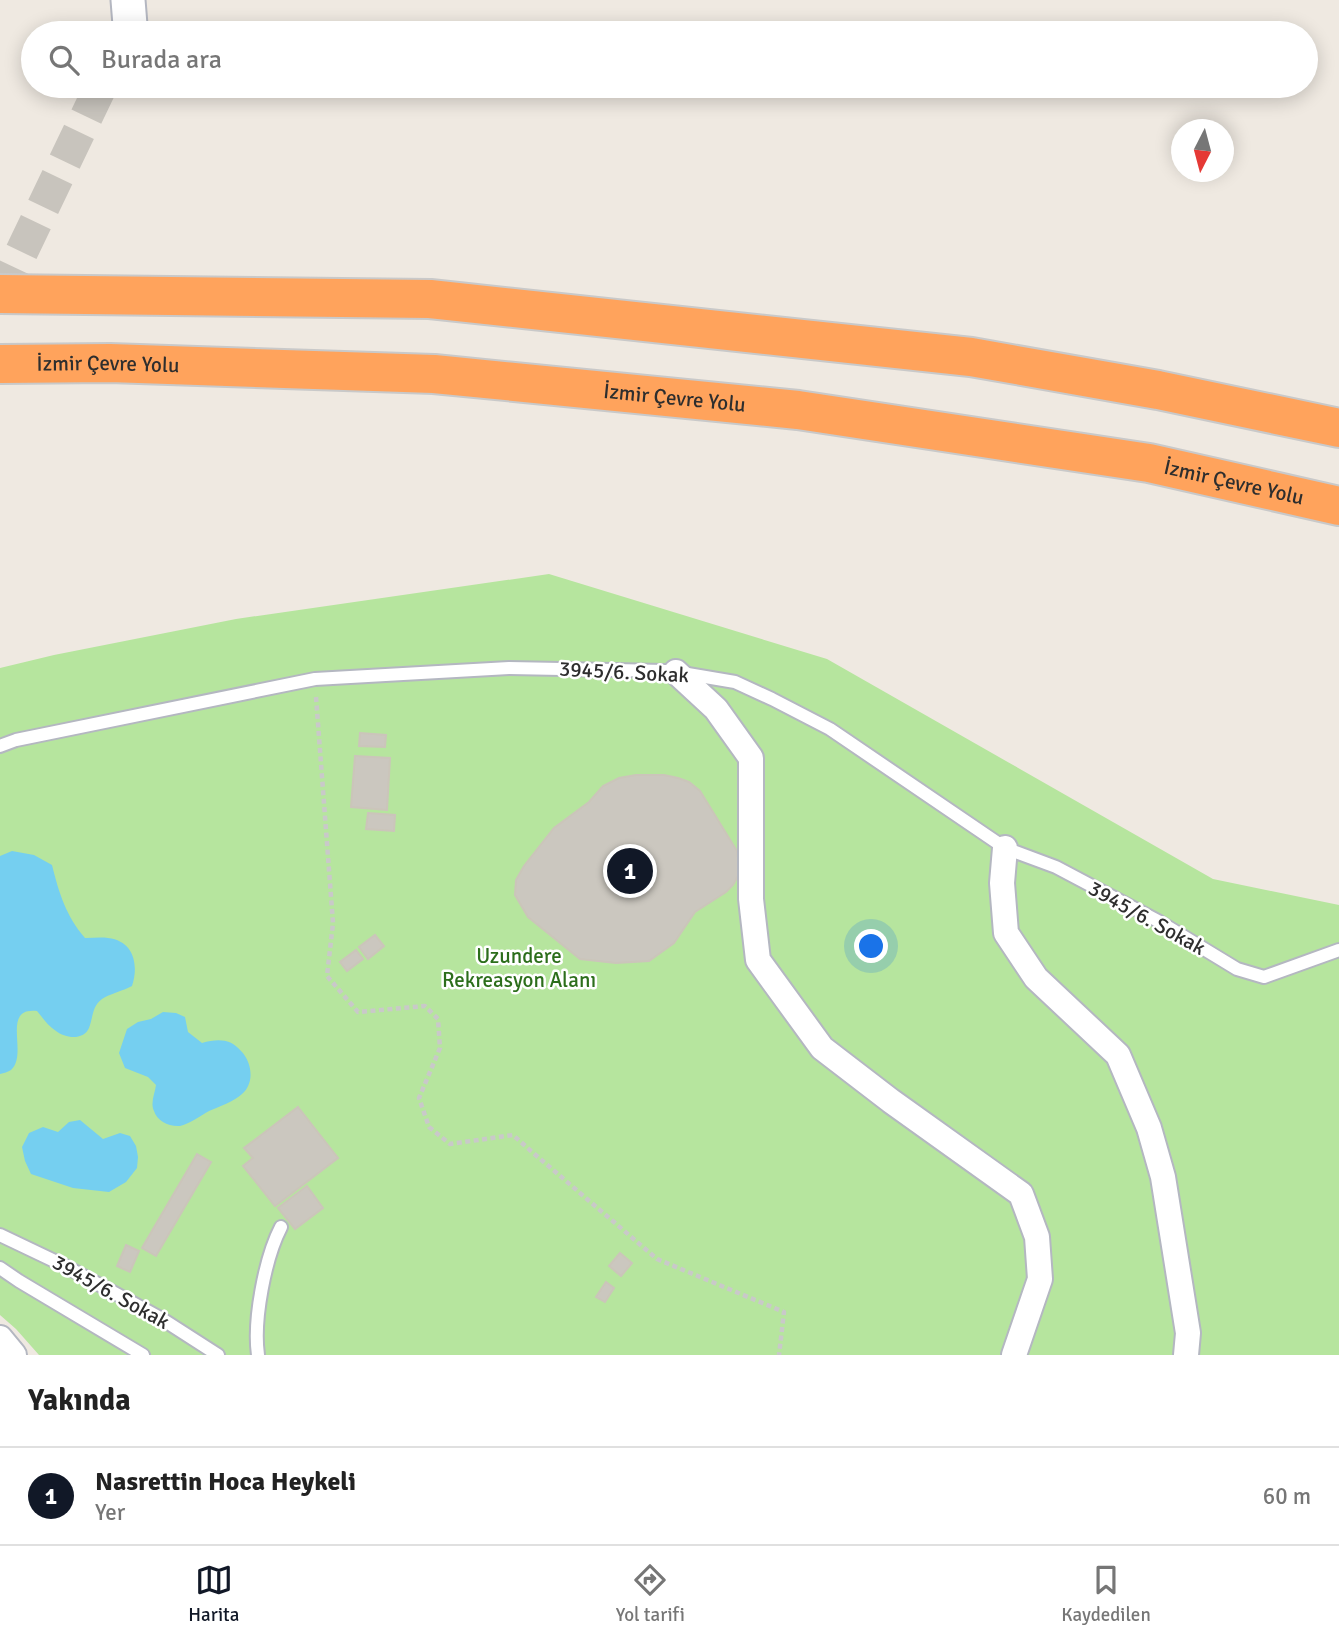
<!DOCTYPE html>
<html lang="tr">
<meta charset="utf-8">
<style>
:root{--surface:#fff;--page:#f6f6f6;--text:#222;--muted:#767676;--line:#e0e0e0;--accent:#111827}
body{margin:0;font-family:Signika,sans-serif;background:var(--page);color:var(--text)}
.compass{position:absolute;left:1171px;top:119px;width:63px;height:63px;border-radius:50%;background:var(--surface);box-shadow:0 4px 18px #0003;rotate:186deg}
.you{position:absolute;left:872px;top:947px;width:24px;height:24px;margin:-18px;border:5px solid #fff;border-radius:50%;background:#1a73e8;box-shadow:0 0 0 10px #1a73e833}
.badge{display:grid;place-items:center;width:46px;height:46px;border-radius:50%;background:var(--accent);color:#fff;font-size:23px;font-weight:700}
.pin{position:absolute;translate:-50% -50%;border:4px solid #fff;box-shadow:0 2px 7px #0006}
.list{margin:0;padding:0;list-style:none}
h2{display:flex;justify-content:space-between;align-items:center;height:91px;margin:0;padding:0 28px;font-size:30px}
h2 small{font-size:23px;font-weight:400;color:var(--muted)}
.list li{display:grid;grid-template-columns:46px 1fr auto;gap:21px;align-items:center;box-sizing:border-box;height:98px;padding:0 28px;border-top:2px solid var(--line)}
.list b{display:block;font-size:26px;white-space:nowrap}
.list p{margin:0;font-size:23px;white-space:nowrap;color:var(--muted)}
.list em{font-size:23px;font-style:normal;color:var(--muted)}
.icon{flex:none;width:38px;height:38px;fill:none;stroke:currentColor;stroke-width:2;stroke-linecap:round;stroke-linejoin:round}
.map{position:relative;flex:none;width:1339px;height:1355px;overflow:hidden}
.search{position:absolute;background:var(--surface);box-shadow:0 4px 18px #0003;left:21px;right:21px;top:21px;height:77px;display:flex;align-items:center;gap:18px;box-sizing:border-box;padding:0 24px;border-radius:38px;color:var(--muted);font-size:26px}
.sheet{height:189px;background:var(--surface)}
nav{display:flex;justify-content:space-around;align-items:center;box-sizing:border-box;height:98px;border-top:2px solid var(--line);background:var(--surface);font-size:19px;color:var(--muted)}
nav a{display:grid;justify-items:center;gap:4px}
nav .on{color:var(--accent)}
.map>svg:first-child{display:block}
</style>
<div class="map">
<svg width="1339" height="1355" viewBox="0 0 1339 1355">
<rect width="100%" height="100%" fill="#efe9e1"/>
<path fill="#b6e59e" d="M 549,574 L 827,659 L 1213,879 L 1339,905 L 1339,1355 L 39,1355 L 16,1329 L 0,1315 L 0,668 L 54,655 L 236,619 Z"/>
<path fill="#75cff0" d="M 12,851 L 34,855 L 52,865 C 59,893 66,916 85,938 C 93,938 101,937 108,938 C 134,941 139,965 132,986 C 125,990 107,995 102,999 C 92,1006 93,1018 89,1028 C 83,1041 65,1038 56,1031 C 48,1026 43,1018 37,1011 C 0,1007 29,1054 11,1070 C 8,1072 4,1073 0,1074 L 0,856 Z
M 163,1012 L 176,1013 L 185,1017 L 188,1032 L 202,1043 C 217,1039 230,1038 241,1051 C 252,1062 255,1083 242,1094 C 235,1101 218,1107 209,1111 C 200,1116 189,1124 180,1126 C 169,1127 157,1121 154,1111 C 150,1103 155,1093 156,1085 L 148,1077 L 125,1068 L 119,1053 L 127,1029 L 138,1022 L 151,1019 Z
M 80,1120 L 103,1139 L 120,1133 L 130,1136 L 136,1146 L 138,1157 L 137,1168 L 126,1182 L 109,1192 L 73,1188 L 31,1174 L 25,1161 L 22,1147 L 29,1133 L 43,1127 L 58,1132 L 69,1122 Z"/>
<path fill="#cbc7bf" stroke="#cbc5ba" stroke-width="2" d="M 360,733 L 386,735 L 385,747 L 359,746 Z
M 355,756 L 390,758 L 387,810 L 351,807 Z
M 636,775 L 664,775 L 678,778 L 689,782 L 700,791 L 737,851 L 739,865 L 738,876 L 733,885 L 726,892 L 695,912 L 674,943 L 649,961 L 616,963 L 580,959 L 528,917 L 515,895 L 516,880 L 524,866 L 554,828 L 589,802 L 603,786 L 619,778 Z
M 368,813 L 395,815 L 394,831 L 366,829 Z
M 375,935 L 384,946 L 368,959 L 359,947 Z
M 356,950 L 363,959 L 347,971 L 340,962 Z
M 298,1107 L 338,1158 L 275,1206 L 243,1166 L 253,1158 L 244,1148 Z
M 197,1154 L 211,1162 L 156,1256 L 142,1248 Z
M 307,1186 L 323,1208 L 295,1229 L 278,1208 Z
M 126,1245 L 139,1251 L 130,1272 L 117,1266 Z
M 620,1253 L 632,1263 L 621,1276 L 609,1266 Z
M 606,1282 L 614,1288 L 605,1302 L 596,1297 Z"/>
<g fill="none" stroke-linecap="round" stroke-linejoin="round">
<path stroke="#c8c4bd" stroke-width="33" stroke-dasharray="33 17" stroke-linecap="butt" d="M 0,297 L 101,86"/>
<g stroke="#b4b7c1" stroke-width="16">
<path id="lane" d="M 0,746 L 16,740 L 315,679 L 509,668 L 666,671 L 676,672 L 735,682 L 772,699 L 830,729 L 1005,848 L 1056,867 L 1158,921 L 1237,969 L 1264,977 L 1339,950
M 0,1235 L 65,1266 L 162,1319 L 218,1355
M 0,1268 L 19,1281 L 143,1355
M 258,1355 C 253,1320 265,1258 281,1227"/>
</g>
<g stroke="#b4b7c1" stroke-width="28">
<path id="street" d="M 676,672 L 716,709 L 751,758 L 751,899 L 758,960 L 822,1048 L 891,1101 L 1021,1194 L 1037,1237 L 1040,1279 L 1014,1355
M 1005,848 L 1002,883 L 1006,933 L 1036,978 L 1118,1055 L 1149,1128 L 1163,1177 L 1188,1333 L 1186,1355
M 0,1338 L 14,1355"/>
</g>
<g stroke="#b4b7c1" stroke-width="37">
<path id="secondary" d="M 128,0 L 130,25"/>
</g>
<g stroke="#c9c9c9" stroke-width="42">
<g id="highway">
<path d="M 0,294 L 430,299 L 971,357 L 1158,390 L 1339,428"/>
<path id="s1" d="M 0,364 L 110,363 L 434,374 L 798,410 L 1149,463 L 1339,506"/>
</g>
</g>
<path stroke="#c9c9c9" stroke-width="4.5" stroke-dasharray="5 3.5" stroke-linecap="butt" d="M 316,697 L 333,923 L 327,976 L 358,1012 L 425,1006 L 438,1019 L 440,1048 L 419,1098 L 429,1127 L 450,1144 L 513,1135 L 531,1151 L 657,1259 L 784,1312 L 779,1355"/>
<use href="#lane" stroke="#fff" stroke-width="12"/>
<use href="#street" stroke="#fff" stroke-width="24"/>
<use href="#secondary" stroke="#fff" stroke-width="33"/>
<use href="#highway" stroke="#ffa35c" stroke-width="38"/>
</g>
<g text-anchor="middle" stroke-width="5" stroke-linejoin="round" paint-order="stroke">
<g font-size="21" fill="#2e2e2e" stroke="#fff">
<text dy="7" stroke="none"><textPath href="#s1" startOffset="108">İzmir Çevre Yolu</textPath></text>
<text dy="7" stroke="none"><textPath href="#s1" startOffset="676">İzmir Çevre Yolu</textPath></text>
<text dy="7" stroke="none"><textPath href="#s1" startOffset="1242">İzmir Çevre Yolu</textPath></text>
<text transform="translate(624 672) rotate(3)" y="7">3945/6. Sokak</text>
<text transform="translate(1147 918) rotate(29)" y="7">3945/6. Sokak</text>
<text transform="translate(111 1292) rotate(29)" y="7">3945/6. Sokak</text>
</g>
<g font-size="21" fill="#2c6e1b" stroke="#fff">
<text x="519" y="963">Uzundere<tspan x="519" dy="24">Rekreasyon Alanı</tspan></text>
</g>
</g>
</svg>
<svg class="compass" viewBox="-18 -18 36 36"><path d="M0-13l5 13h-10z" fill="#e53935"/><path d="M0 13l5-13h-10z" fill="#767676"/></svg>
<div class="you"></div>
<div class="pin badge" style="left:630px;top:871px">1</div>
<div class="search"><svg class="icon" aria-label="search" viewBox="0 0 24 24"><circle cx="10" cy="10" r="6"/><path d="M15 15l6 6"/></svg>Burada ara</div>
</div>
<section class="sheet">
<h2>Yakında<small></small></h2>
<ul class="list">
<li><span class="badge">1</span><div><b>Nasrettin Hoca Heykeli</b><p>Yer</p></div><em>60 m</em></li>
</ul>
</section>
<nav>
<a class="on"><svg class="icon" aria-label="map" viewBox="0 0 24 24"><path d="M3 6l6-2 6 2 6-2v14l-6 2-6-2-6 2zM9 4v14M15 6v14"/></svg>Harita</a>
<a><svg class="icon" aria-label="directions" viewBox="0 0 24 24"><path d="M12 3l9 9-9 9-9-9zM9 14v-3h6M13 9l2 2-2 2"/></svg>Yol tarifi</a>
<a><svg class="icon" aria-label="saved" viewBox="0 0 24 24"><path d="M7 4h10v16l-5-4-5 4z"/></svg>Kaydedilen</a>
</nav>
